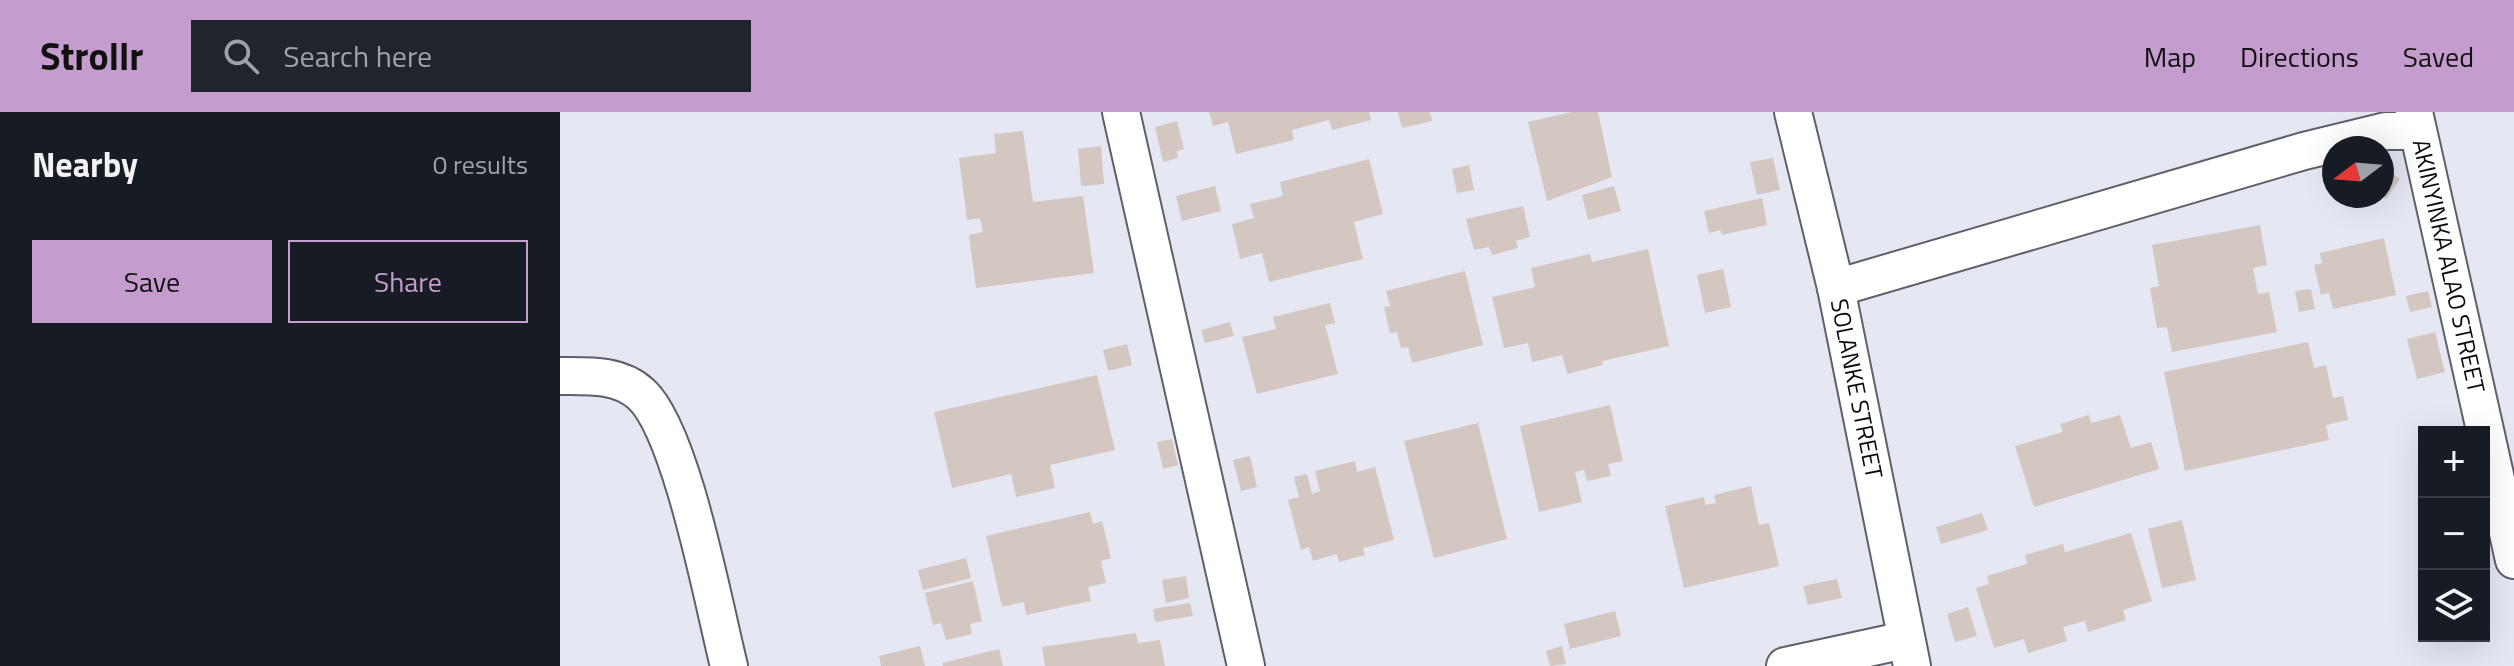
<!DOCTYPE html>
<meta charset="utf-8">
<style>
:root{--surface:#171b24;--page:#20242c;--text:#f1f3f6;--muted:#9ea1a6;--line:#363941;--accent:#c49dce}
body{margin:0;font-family:"Titillium Web",sans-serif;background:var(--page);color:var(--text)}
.controls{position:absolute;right:24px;bottom:24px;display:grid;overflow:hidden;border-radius:0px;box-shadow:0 8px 32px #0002}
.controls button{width:72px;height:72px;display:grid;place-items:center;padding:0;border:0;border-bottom:2px solid var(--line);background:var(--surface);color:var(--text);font:40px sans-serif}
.compass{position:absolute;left:1762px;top:24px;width:72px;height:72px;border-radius:50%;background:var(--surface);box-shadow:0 8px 32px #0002;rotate:254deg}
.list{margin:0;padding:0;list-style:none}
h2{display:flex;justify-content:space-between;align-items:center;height:104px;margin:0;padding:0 32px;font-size:34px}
h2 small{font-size:26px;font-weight:400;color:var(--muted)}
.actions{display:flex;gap:16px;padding:24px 32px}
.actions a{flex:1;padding:18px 0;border:2px solid var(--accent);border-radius:0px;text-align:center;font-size:28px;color:var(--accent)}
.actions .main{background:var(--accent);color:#111}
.icon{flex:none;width:44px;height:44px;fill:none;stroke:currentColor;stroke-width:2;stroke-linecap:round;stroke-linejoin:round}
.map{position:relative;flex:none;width:1954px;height:554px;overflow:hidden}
header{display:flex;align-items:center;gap:48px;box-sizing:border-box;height:112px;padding:0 40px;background:var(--accent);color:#111}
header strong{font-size:38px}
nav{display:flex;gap:44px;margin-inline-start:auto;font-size:28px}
.search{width:560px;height:72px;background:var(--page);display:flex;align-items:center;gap:20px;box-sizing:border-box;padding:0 28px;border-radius:0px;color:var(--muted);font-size:30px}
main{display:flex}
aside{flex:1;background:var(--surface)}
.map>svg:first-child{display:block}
</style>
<header>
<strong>Strollr</strong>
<div class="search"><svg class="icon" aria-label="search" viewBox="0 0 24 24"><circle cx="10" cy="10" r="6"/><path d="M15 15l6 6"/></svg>Search here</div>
<nav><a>Map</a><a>Directions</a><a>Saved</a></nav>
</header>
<main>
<aside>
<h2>Nearby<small>0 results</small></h2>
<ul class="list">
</ul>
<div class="actions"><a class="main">Save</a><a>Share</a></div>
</aside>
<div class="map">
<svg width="1954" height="554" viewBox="0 0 1954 554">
<rect width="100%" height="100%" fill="#e5e7f3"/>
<path fill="#d4c7c2" d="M 649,0 L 809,0 L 811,8 L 772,18 L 769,8 L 732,18 L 734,28 L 676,42 L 668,10 L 653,14 Z
M 838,0 L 870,0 L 872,9 L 842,16 Z
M 1012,0 L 1038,0 L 1052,65 L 987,89 L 968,10 Z
M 617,9 L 624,37 L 617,39 L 618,46 L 603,50 L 595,15 Z
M 463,19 L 473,90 L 523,84 L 534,161 L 416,176 L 409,123 L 423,120 L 420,106 L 407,108 L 399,46 L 436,41 L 434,22 Z
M 541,34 L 544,72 L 521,74 L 518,37 Z
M 1213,46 L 1220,78 L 1197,83 L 1190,50 Z
M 809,47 L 823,102 L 794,110 L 803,147 L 709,170 L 702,141 L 680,147 L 672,112 L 694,106 L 690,92 L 723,84 L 720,70 Z
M 909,53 L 914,78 L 897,81 L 892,57 Z
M 1822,54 L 1840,67 L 1826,87 L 1822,85 Z
M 655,74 L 661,99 L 622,109 L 616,84 Z
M 1054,74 L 1061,99 L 1028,108 L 1022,83 Z
M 1202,86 L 1207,113 L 1162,123 L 1160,118 L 1149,121 L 1144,99 Z
M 963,94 L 970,125 L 956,129 L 958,136 L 932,143 L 929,135 L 914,138 L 906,107 Z
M 1700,113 L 1707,153 L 1693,156 L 1698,182 L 1709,180 L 1717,220 L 1612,240 L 1607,215 L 1597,216 L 1590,176 L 1599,174 L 1592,133 Z
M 1824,126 L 1836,183 L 1773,197 L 1769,181 L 1761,183 L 1754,153 L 1762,151 L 1760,141 Z
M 1088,137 L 1109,234 L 1042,249 L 1043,253 L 1007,262 L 1002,243 L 972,250 L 968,231 L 944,236 L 932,185 L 975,175 L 971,156 L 1030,142 L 1032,150 Z
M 1163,157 L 1171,195 L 1145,201 L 1137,163 Z
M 905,159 L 923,233 L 852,251 L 848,235 L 841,236 L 837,220 L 830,221 L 824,195 L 830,194 L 826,179 Z
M 1751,177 L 1755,197 L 1739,200 L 1735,179 Z
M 1868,179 L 1872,195 L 1850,200 L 1846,184 Z
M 770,191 L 775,211 L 765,213 L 778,262 L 697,282 L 682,225 L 716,217 L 713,205 Z
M 670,210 L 674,224 L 645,231 L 641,218 Z
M 1875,220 L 1885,260 L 1857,267 L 1847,227 Z
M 1748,230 L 1754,256 L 1766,253 L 1773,286 L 1783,284 L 1788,308 L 1766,313 L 1769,328 L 1625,359 L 1604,260 Z
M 567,232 L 572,253 L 548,259 L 543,238 Z
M 537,263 L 555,338 L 490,353 L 495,376 L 456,385 L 451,362 L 392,376 L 374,300 Z
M 1050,293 L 1063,349 L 1048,352 L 1051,364 L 1027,369 L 1024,358 L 1015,360 L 1022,390 L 979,400 L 960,314 Z
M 1529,303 L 1531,311 L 1560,303 L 1571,336 L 1591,330 L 1599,357 L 1474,395 L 1455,334 L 1503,320 L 1500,312 Z
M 918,311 L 947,427 L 874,446 L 844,329 Z
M 612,327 L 618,353 L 603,357 L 597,330 Z
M 690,344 L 697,375 L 681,379 L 673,348 Z
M 795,349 L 797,360 L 815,355 L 834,428 L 803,436 L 805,443 L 779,450 L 777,442 L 753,449 L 749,435 L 741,438 L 728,388 L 739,385 L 734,365 L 747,362 L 752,382 L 760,379 L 755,359 Z
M 1191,374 L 1199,413 L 1209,411 L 1219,454 L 1124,476 L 1105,394 L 1144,385 L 1145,393 L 1156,391 L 1154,383 Z
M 530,400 L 533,412 L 542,409 L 551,446 L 541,449 L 546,471 L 528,475 L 531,489 L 466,503 L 464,490 L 442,495 L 426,424 Z
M 1422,401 L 1428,418 L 1381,432 L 1376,415 Z
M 1622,408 L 1636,468 L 1602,476 L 1588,417 Z
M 1571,421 L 1592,489 L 1563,498 L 1566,508 L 1528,520 L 1525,509 L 1503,515 L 1507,529 L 1468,541 L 1464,527 L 1434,536 L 1416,476 L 1429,472 L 1427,464 L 1467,452 L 1465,443 L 1503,432 L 1505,440 Z
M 406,446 L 411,466 L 363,478 L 358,458 Z
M 626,464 L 629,486 L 606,491 L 602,468 Z
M 1277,467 L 1282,486 L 1248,493 L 1243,474 Z
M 413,469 L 422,509 L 410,512 L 412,522 L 386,528 L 381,511 L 373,513 L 365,481 Z
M 630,491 L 633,504 L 595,510 L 593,497 Z
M 1408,495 L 1417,524 L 1395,530 L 1387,502 Z
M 1055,499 L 1061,524 L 1010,537 L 1004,512 Z
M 576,521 L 578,531 L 600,528 L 605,554 L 485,554 L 482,535 Z
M 360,534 L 365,554 L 321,554 L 319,544 Z
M 1002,534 L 1006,552 L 990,554 L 986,539 Z
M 439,537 L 443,554 L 383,554 L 382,551 Z"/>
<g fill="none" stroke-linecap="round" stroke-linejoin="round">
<g stroke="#5f606a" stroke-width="40">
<g id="minor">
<path d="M 561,0 L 686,554"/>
<path id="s1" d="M 1233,0 L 1276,176 L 1352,554"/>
<path id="s2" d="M 1854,0 L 1954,448"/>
<path d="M 1276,176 L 1744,39 L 1826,19 L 1857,19"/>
<path d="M 0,264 C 28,264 59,262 81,282 C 122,319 154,495 169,554"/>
<path d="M 1225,554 L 1345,528"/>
</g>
</g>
<use href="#minor" stroke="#fff" stroke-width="36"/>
</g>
<g text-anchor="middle" stroke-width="7" stroke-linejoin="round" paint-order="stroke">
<g font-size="24" fill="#0b0b0f" stroke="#e5e7f3">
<text dy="8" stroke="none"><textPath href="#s2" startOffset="158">AKINYINKA ALAO STREET</textPath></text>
<text dy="8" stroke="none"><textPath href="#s1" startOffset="284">SOLANKE STREET</textPath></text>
</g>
</g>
</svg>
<div class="controls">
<button>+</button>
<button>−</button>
<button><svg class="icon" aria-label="layers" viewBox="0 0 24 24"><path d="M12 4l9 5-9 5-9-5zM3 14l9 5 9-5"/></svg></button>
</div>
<svg class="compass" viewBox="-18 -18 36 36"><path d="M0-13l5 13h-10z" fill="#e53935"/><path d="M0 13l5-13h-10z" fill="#9ea1a6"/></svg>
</div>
</main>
